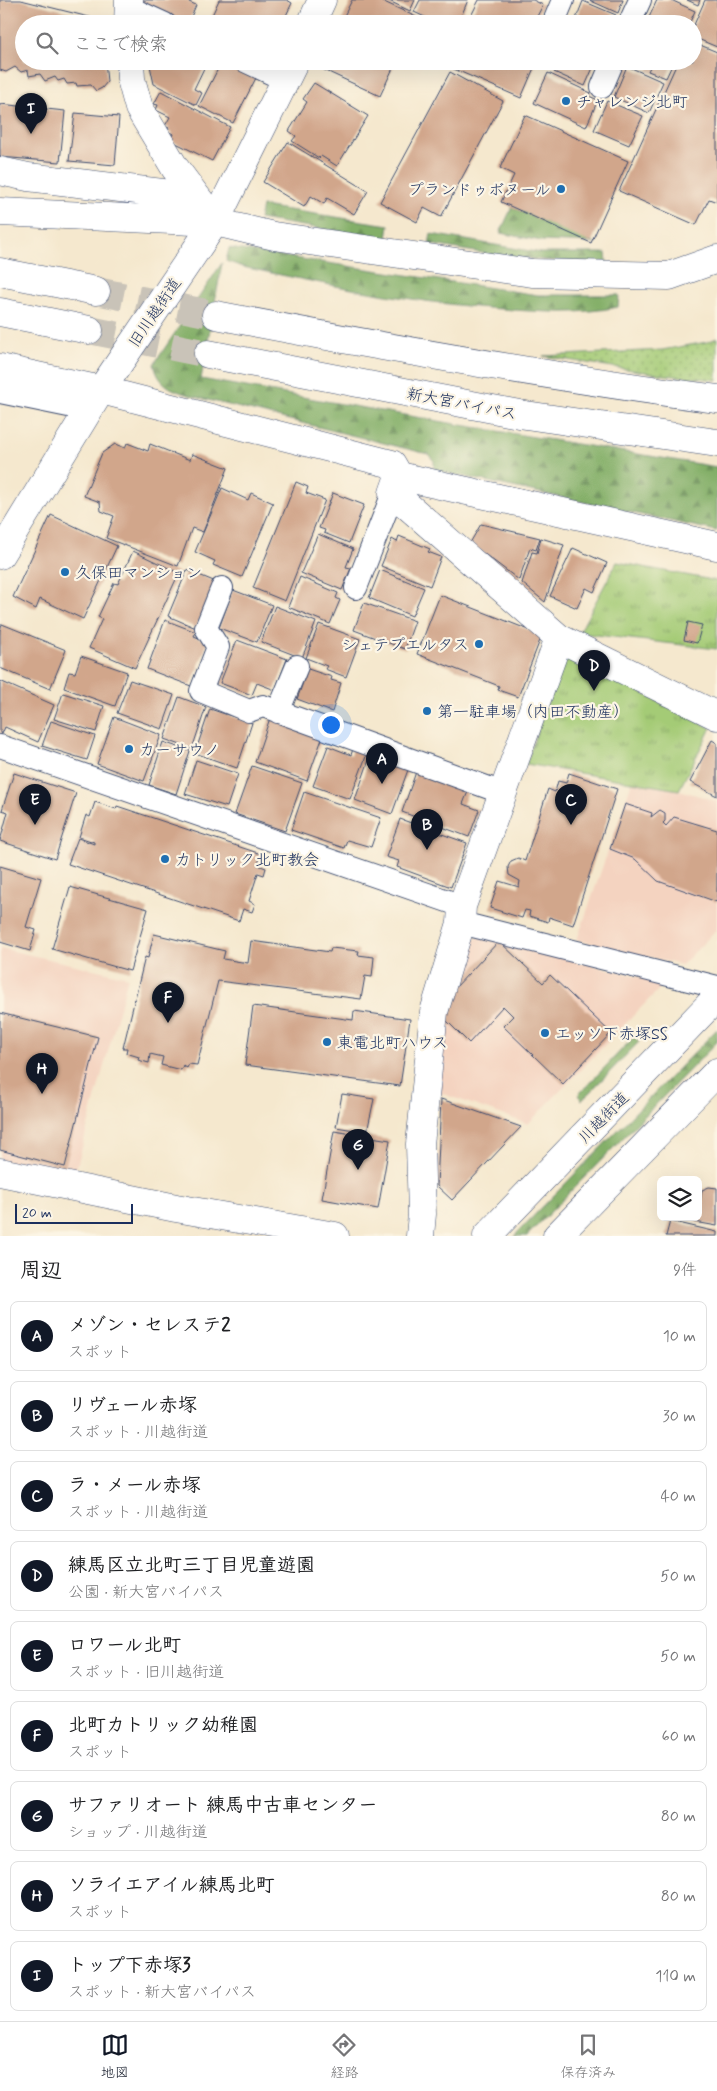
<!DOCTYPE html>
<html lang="ja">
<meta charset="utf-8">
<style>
:root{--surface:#fff;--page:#f2f2f2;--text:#202124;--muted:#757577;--line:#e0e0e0;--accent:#111827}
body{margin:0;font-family:Mynerve,"Klee One",sans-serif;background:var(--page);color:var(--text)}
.controls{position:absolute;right:15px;bottom:15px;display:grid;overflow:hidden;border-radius:8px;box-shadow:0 5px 20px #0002}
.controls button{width:45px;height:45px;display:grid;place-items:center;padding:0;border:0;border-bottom:1px solid var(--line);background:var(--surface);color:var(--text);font:25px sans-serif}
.scale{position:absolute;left:15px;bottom:12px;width:118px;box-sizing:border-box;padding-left:5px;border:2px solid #1b2f5e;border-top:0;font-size:14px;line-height:18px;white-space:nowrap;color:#1b2f5e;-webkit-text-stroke:4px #fcf5e5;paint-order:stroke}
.you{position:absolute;left:330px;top:724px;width:18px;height:18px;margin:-12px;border:4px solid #fff;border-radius:50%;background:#1a73e8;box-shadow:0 0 0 8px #1a73e833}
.badge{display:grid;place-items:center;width:32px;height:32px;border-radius:50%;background:var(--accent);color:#fff;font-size:16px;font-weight:700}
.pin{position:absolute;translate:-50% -41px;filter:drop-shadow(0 1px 2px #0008)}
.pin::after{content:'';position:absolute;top:26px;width:18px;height:15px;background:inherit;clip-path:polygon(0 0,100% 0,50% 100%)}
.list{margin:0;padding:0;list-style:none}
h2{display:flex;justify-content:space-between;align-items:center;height:65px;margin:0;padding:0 20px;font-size:21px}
h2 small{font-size:16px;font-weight:400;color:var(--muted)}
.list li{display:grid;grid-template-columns:32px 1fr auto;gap:15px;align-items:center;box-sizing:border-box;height:70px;margin:0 10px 10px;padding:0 10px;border:1px solid var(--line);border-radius:8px}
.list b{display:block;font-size:19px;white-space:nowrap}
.list p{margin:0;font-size:16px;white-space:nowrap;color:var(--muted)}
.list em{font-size:16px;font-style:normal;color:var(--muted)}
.icon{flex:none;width:28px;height:28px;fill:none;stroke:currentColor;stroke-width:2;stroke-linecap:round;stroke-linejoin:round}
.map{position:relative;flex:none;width:717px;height:1236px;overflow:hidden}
.search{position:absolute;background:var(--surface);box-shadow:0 5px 20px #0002;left:15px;right:15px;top:15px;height:55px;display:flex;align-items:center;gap:12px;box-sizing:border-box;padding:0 18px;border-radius:28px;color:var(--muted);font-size:19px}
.sheet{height:785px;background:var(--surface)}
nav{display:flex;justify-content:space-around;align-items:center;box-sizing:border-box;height:70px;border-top:1px solid var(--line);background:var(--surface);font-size:14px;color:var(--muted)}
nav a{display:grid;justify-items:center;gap:2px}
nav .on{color:var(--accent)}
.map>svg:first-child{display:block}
</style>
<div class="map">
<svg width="717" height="1236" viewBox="0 0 717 1236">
<defs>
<pattern id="grass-dots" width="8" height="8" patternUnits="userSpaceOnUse" patternTransform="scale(1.25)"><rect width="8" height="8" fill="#a4cb76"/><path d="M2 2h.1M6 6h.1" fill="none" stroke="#85a564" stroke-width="1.8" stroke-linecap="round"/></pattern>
<pattern id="forest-firs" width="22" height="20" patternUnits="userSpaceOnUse" patternTransform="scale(1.25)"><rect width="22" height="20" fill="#83af67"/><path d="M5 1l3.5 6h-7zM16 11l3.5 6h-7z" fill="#6a8f58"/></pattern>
<pattern id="park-tufts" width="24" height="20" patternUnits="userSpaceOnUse" patternTransform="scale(1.25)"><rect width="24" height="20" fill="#a4cb76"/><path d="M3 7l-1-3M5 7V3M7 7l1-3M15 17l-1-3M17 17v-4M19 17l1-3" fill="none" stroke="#85a564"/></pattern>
</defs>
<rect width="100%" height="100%" fill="#fcf5e5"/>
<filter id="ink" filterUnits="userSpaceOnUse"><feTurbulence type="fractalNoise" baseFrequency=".02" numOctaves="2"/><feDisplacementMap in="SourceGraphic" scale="10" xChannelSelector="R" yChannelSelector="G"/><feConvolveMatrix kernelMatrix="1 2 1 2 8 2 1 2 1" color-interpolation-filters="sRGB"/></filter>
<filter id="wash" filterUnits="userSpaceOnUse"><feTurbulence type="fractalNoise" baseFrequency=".0096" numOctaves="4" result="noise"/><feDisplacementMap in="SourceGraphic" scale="20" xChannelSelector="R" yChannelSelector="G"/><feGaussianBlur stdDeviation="1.12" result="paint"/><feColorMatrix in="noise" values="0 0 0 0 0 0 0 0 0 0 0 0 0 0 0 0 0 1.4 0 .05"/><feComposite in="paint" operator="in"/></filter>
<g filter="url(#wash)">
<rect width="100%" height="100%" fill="#f5e8ce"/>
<path fill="#f4d3c0" d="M 632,782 L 679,790 L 717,801 L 717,929 L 682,965 L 577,940 Z
M 479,937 L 665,983 L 528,1124 L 438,1092 L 442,1021 L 465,943 Z
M 0,948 L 128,977 L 74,1177 L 0,1160 Z"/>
<path fill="url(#grass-dots)" stroke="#607d6a" d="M 717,338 L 717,380 L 664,375 L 543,356 L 662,350 L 707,342 Z"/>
<path fill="url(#forest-firs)" stroke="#4f6f62" d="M 262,206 L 389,225 L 387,239 L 259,219 Z
M 512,207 L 594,243 L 541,241 L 500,233 Z
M 431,234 L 542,253 L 606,253 L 607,262 C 546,263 488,255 429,244 Z
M 229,248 L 538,295 L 619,295 L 618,307 C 580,315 540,312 501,309 C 414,303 328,285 243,267 L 226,261 Z
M 222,263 L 201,379 L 461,425 L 717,467 L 717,531 L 434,470 L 434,461 L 428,454 L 196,397 C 176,391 159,388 154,364 Z
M 717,1029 L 717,1042 L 527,1236 L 514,1236 Z
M 634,1037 L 639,1042 L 582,1100 L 578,1095 Z"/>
<path fill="url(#park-tufts)" stroke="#607d6a" d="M 617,562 L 717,581 L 717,649 L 579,633 Z
M 564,654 L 711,728 L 679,790 L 526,764 Z"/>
<g id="blocks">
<path fill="#d1a68b" d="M 0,0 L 21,0 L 93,18 L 97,20 L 99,24 L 24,24 L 24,61 L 105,61 L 107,82 L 102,88 L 96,91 L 91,85 L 77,86 L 76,83 L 67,84 L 64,79 L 58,81 L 55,77 L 45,81 L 40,74 L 29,76 L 28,70 L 21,72 L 15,67 L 6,72 L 0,70 Z
M 141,0 L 190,0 L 189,2 L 196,5 L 188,24 L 176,24 L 138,6 Z
M 219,0 L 287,0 L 292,3 L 282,24 L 208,24 Z
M 352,0 L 380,0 L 431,24 L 349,24 L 342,20 Z
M 387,0 L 415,0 L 410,11 Z
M 420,0 L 468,0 L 458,24 L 440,24 L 414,12 Z
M 479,0 L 533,0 L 543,5 L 533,24 L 477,24 L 469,20 Z
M 589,0 L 623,0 L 618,13 Z
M 657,0 L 671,0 L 695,11 L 689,24 L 646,24 Z
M 687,0 L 700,0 L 698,5 Z
M 705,0 L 717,0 L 717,47 L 693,37 L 693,27 Z
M 583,1 L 616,15 L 612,24 L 574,24 Z
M 693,42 L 717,52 L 717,202 L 709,199 L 696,225 L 619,191 L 678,61 L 693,61 Z
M 149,61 L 218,61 L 215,67 L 206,64 L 194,89 L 202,93 L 196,105 L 154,84 Z
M 222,61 L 233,61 L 258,74 L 233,123 L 199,106 Z
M 326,61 L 385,61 L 394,66 L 380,96 L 322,69 Z
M 449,61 L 537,61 L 521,98 L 447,66 Z
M 558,61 L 596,61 L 585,86 L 554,72 Z
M 638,61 L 674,61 L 666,78 L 648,71 L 650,67 Z
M 627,66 L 663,82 L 649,113 L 614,97 Z
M 450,72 L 503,101 L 441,217 L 424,208 L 417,222 L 380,202 Z
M 548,73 L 591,93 L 589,96 L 598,100 L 586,127 L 534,103 Z
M 314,83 L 368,116 L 337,166 L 321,156 L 319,158 L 292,141 L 296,136 L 289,131 L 307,102 L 303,99 Z
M 161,91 L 230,127 L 212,161 L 170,140 L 173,134 L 168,131 L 169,128 L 165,126 L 170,117 L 156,110 L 158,105 L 154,104 Z
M 607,101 L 643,116 L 629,145 L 594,130 Z
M 0,104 L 65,111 L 60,162 L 0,157 Z
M 75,113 L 119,117 L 115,165 L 69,161 Z
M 525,115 L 628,161 L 591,243 L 501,202 L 514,175 L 500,168 Z
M 288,142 L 368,191 L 354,214 L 327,198 L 324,204 L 311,196 L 304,207 L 263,182 Z
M 127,443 L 148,451 L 150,444 L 190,460 L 192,454 L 228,468 L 203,532 L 192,528 L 178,566 L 106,538 L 114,516 L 101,511 L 100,502 L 84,496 L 102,453 L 115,444 L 125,448 Z
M 296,482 L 308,487 L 306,493 L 325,500 L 285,601 L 253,588 Z
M 222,488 L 248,500 L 251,493 L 273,503 L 242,577 L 213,565 L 215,561 L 195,552 Z
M 333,493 L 364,505 L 349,543 L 324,533 L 325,530 L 319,528 Z
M 51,515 L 117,546 L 83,619 L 40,599 L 36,609 L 13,597 Z
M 481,524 L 540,538 L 536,550 L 530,548 L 519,580 L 470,543 Z
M 318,534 L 353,549 L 346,567 L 351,568 L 342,590 L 301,573 Z
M 399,536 L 430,549 L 428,552 L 441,557 L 430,586 L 381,566 L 392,539 L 397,542 Z
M 541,538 L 564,545 L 545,602 L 522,583 L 532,552 L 537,553 Z
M 573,548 L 607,563 L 594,592 L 586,588 L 577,608 L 550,596 Z
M 133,551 L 179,573 L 135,668 L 89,648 L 102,619 L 98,617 L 114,583 L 118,584 Z
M 187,570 L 216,582 L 196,628 L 168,616 Z
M 380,570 L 424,588 L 412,616 L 369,598 Z
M 300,577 L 338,593 L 336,598 L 340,600 L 330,624 L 288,607 Z
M 233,590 L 272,605 L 257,642 L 219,628 Z
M 440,595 L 542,635 L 518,697 L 498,690 L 499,686 L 417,654 Z
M 364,603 L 415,621 L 405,649 L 354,630 Z
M 275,606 L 316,622 L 302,658 L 261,642 Z
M 165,620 L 196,632 L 194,636 L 208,642 L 191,686 L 147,669 Z
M 688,622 L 702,625 L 697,643 L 684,640 Z
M 2,624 L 66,650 L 50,689 L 0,668 L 0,630 Z
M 319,624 L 360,639 L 346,677 L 325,669 L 327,666 L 306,658 Z
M 237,640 L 287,659 L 275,690 L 257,683 L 252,695 L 220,683 Z
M 81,656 L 127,672 L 115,706 L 64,688 L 69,672 L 75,673 Z
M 308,669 L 332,677 L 331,680 L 341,683 L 332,712 L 297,699 Z
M 130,680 L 174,695 L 162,729 L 117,713 Z
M 0,681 L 54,705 L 38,742 L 5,727 L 2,734 L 0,733 Z
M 63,693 L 104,706 L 96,732 L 54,719 Z
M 179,697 L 206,707 L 192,749 L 164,739 Z
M 210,709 L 252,723 L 237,768 L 195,753 Z
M 114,717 L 161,735 L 144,781 L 97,764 Z
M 270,718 L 323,736 L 307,781 L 255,762 Z
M 51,721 L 95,736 L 87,760 L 42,746 Z
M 712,740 L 717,743 L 717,796 L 690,782 Z
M 163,742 L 190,751 L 176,794 L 149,785 Z
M 328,746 L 351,755 L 354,746 L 368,751 L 350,799 L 313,786 Z
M 376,755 L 409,767 L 392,814 L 355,800 L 370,757 L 374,759 Z
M 196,760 L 238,774 L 227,807 L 185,794 Z
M 252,766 L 302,783 L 285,831 L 235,814 Z
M 417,769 L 469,789 L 463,804 L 479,810 L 469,837 L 402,812 Z
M 14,773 L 76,793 L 55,859 L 0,841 L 8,812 L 2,810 Z
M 569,773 L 617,789 L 573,925 L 549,917 L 548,922 L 529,916 L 530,911 L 525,910 L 522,918 L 490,908 L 499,881 L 519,887 L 520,881 L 509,875 L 508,867 L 511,861 L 518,858 L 525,861 L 548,789 L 555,792 L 558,781 L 566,783 Z
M 304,792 L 381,818 L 371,847 L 347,840 L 344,848 L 291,830 Z
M 95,802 L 116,809 L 117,806 L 261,854 L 258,865 L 266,868 L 264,875 L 258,873 L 249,901 L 255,904 L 252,912 L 243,909 L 239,921 L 68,864 L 78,838 L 94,844 L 94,842 L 79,837 L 86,815 L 90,817 Z
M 625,804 L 652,813 L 651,817 L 660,810 L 665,813 L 665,821 L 663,823 L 666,826 L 674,817 L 717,830 L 717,902 L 658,881 L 635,859 L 610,849 Z
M 400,819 L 467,843 L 451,887 L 397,867 L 399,861 L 386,857 Z
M 0,866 L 41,878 L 26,927 L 36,930 L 30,951 L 0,942 Z
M 70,887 L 148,909 L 130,971 L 52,949 Z
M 154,934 L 225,951 L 223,959 L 248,963 L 251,941 L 330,952 L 331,948 L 359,951 L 358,955 L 374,957 L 372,977 L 365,976 L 361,999 L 218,981 L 197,1065 L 189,1064 L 187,1068 L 183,1065 L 181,1070 L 161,1065 L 163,1057 L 150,1054 L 149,1063 L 138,1060 L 139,1057 L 126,1053 L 127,1048 L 123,1048 L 145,957 L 148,958 Z
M 499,941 L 543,983 L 550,975 L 611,1033 L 563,1084 L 503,1026 L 513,1016 L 503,1006 L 469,1043 L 446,1020 L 455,988 Z
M 253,1006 L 353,1020 L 354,1011 L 410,1019 L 400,1086 L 245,1065 Z
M 0,1013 L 98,1037 L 65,1167 L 0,1150 Z
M 342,1094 L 374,1099 L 367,1132 L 336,1127 Z
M 441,1099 L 521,1127 L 452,1200 L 437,1186 Z
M 334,1131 L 390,1140 L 378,1209 L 322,1199 Z
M 709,1187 L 717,1188 L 717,1226 L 695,1222 L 696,1217 L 698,1217 L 702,1190 Z
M 670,1221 L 717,1232 L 717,1236 L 666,1236 Z"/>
</g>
</g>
<g filter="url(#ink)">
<use href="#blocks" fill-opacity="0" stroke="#3c4b6f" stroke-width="1"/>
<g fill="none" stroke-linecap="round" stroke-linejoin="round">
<path stroke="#c9c3b8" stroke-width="28" stroke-dasharray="28 14" stroke-linecap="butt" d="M 96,291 L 216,315
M 89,330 L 208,354"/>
<g stroke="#3c4b6f" stroke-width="24">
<path id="lane" d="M 128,7 L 165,24
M 553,24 L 563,0
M 629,24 L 640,0
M 245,61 L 285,80
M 602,87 L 613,61
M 0,392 L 88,410
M 222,588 L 206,628 L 218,647 L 201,691 L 249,711 L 263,706 L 503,793
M 356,588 L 393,493
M 278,712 L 297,666
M 0,746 L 462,906
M 461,923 L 717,987"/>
</g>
<g stroke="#3c4b6f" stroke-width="29">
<path id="street" d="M 128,24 L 129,0
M 130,61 L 131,79 L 139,108 L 175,168 L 202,204
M 0,171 L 28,177 L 196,197
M 0,212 L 215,222 L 274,236 L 532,273 L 669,276 L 717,259
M 0,368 L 101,390 L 392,464 L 399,476 L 717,546
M 399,476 L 393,493 L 559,638 L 717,716
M 0,1172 L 176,1208 L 335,1236
M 420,1236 L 422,1214 L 420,1144 L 434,1012 L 461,923 L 462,906 L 559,638"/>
</g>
<g stroke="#3c4b6f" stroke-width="29">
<path id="secondary" d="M 311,24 L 322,0
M 0,555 L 101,390 L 215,222 L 295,61"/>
</g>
<g stroke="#3c4b6f" stroke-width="29">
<path id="highway" d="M 0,272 L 96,291
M 0,312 L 89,330
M 216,315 C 382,347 549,377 717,399
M 208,354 L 519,414 L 717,443
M 487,1236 L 717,997
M 557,1236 L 717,1072"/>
</g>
<use href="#lane" stroke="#fff" stroke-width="22"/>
<use href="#street" stroke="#fff" stroke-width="28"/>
<use href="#secondary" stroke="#fff" stroke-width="28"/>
<use href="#highway" stroke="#fff" stroke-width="28"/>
</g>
</g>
<g fill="#1f6fb2" stroke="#fcf5e5" stroke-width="2">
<circle cx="566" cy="101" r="5"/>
<circle cx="561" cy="189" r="5"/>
<circle cx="65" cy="572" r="5"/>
<circle cx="479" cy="644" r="5"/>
<circle cx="427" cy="711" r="5"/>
<circle cx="129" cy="749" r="5"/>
<circle cx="165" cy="859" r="5"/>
<circle cx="545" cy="1033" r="5"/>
<circle cx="327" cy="1042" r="5"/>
</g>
<g text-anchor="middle" stroke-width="4.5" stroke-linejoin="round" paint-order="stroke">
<g font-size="16" fill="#1b2f5e" stroke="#fcf5e5" text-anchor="start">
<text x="576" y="107">チャレンジ北町</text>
<text x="551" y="195" text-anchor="end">プランドゥボヌール</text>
<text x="75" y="578">久保田マンション</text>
<text x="469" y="650" text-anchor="end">シェテプエルタス</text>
<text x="437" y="717">第一駐車場（内田不動産）</text>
<text x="139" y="755">カーサウノ</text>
<text x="175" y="865">カトリック北町教会</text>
<text x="555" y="1039">エッソ下赤塚SS</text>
<text x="337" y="1048">東電北町ハウス</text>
</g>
<g font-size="16" fill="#1b2f5e" stroke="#fcf5e5">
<text transform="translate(154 312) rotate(-56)" y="6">旧川越街道</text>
<text transform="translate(462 403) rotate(11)" y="6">新大宮バイパス</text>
<text transform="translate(603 1117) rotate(-46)" y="6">川越街道</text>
</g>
</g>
</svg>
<div class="controls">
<button><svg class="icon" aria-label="layers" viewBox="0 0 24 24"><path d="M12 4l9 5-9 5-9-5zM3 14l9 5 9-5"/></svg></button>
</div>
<div class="scale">20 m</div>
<div class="you"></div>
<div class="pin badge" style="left:382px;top:784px">A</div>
<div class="pin badge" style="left:427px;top:850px">B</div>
<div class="pin badge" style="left:571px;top:825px">C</div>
<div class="pin badge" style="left:594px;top:691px">D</div>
<div class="pin badge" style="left:35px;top:825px">E</div>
<div class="pin badge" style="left:168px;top:1023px">F</div>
<div class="pin badge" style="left:358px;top:1170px">G</div>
<div class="pin badge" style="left:42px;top:1094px">H</div>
<div class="pin badge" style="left:31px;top:134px">I</div>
<div class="search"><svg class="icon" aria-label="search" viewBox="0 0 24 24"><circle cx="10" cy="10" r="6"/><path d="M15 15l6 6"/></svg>ここで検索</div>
</div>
<section class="sheet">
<h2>周辺<small>9件</small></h2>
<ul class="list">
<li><span class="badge">A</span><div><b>メゾン・セレステ2</b><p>スポット</p></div><em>10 m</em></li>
<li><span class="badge">B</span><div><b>リヴェール赤塚</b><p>スポット · 川越街道</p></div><em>30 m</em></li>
<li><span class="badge">C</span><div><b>ラ・メール赤塚</b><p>スポット · 川越街道</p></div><em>40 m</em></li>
<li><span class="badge">D</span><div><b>練馬区立北町三丁目児童遊園</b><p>公園 · 新大宮バイパス</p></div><em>50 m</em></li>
<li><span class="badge">E</span><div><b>ロワール北町</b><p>スポット · 旧川越街道</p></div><em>50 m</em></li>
<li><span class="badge">F</span><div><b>北町カトリック幼稚園</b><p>スポット</p></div><em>60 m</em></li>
<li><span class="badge">G</span><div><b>サファリオート 練馬中古車センター</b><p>ショップ · 川越街道</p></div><em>80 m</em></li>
<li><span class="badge">H</span><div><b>ソライエアイル練馬北町</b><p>スポット</p></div><em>80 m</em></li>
<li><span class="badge">I</span><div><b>トップ下赤塚3</b><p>スポット · 新大宮バイパス</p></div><em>110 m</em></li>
</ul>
</section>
<nav>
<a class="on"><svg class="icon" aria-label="map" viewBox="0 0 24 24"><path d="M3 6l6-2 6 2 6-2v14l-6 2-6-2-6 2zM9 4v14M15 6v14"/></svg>地図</a>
<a><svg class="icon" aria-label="directions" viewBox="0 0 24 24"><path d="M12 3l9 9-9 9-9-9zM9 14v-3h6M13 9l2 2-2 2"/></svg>経路</a>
<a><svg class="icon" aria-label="saved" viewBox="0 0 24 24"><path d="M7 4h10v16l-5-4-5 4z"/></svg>保存済み</a>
</nav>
